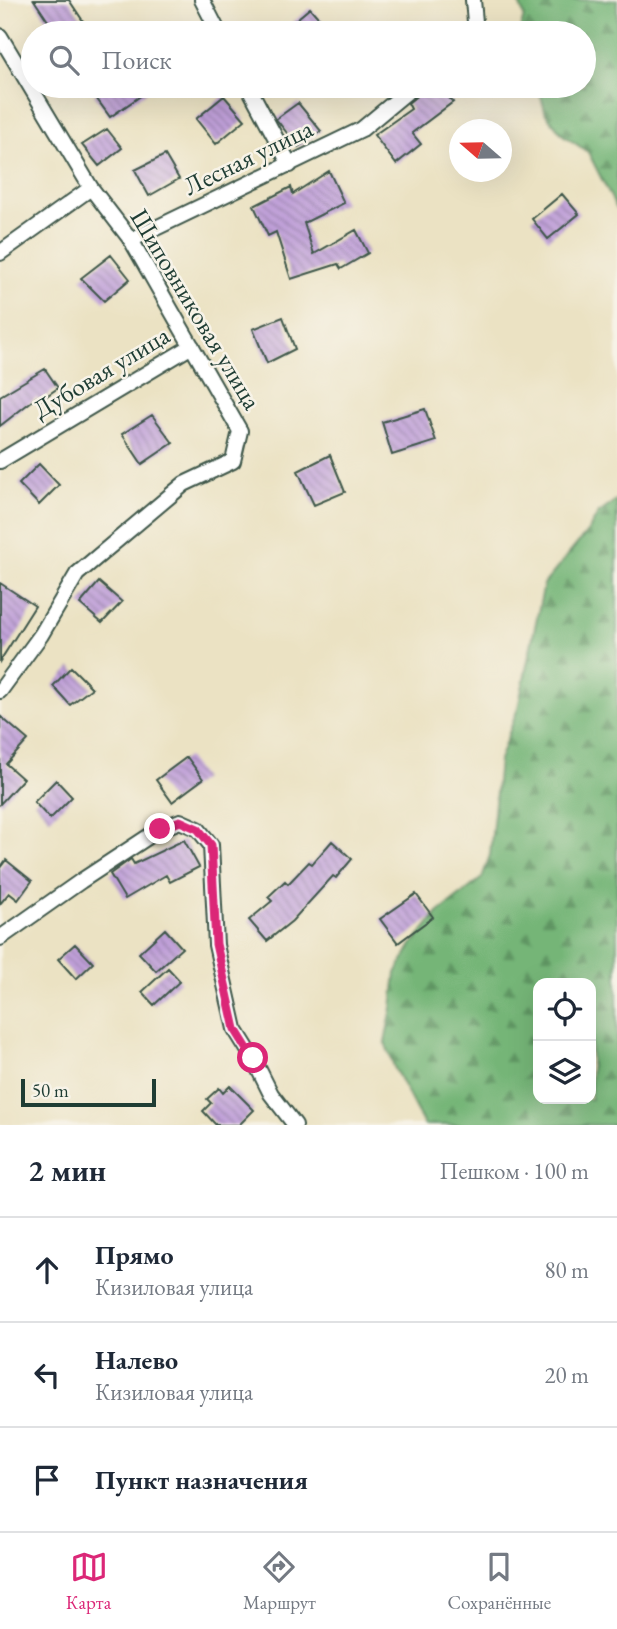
<!DOCTYPE html>
<html lang="ru">
<meta charset="utf-8">
<style>
:root{--surface:#fff;--page:#f2f2f3;--text:#1f2937;--muted:#747a83;--line:#e0e1e3;--accent:#db2777}
body{margin:0;font-family:"EB Garamond",serif;background:var(--page);color:var(--text)}
.controls{position:absolute;right:21px;bottom:21px;display:grid;overflow:hidden;border-radius:14px;box-shadow:0 7px 28px #0002}
.controls button{width:63px;height:63px;display:grid;place-items:center;padding:0;border:0;border-bottom:2px solid var(--line);background:var(--surface);color:var(--text);font:35px sans-serif}
.compass{position:absolute;left:449px;top:119px;width:63px;height:63px;border-radius:50%;background:var(--surface);box-shadow:0 7px 28px #0002;rotate:290deg}
.scale{position:absolute;left:21px;bottom:18px;width:135px;box-sizing:border-box;padding-left:7px;border:4px solid #1f3d34;border-top:0;font-size:19px;line-height:24px;white-space:nowrap;color:#1f3d34;-webkit-text-stroke:5px #f7f3e8;paint-order:stroke}
.stop{position:absolute;width:21px;height:21px;margin:-16px;border:5px solid #db2777;border-radius:50%;background:#fff}
.stop.end{background:#db2777;border-color:#fff;box-shadow:0 2px 7px #0008}
.list{margin:0;padding:0;list-style:none}
h2{display:flex;justify-content:space-between;align-items:center;height:91px;margin:0;padding:0 28px;font-size:30px}
h2 small{font-size:23px;font-weight:400;color:var(--muted)}
.list li{display:grid;grid-template-columns:46px 1fr auto;gap:21px;align-items:center;box-sizing:border-box;height:105px;padding:0 28px;border-top:2px solid var(--line)}
.list b{display:block;font-size:26px;white-space:nowrap}
.list p{margin:0;font-size:23px;white-space:nowrap;color:var(--muted)}
.list em{font-size:23px;font-style:normal;color:var(--muted)}
.icon{flex:none;width:38px;height:38px;fill:none;stroke:currentColor;stroke-width:2;stroke-linecap:round;stroke-linejoin:round}
.map{position:relative;flex:none;width:617px;height:1125px;overflow:hidden}
.search{position:absolute;background:var(--surface);box-shadow:0 7px 28px #0002;left:21px;right:21px;top:21px;height:77px;display:flex;align-items:center;gap:18px;box-sizing:border-box;padding:0 24px;border-radius:38px;color:var(--muted);font-size:26px}
.sheet{height:406px;background:var(--surface)}
nav{display:flex;justify-content:space-around;align-items:center;box-sizing:border-box;height:98px;border-top:2px solid var(--line);background:var(--surface);font-size:19px;color:var(--muted)}
nav a{display:grid;justify-items:center;gap:4px}
nav .on{color:var(--accent)}
.map>svg:first-child{display:block}
</style>
<div class="map">
<svg width="617" height="1125" viewBox="0 0 617 1125">
<defs>
<pattern id="forest-firs" width="22" height="20" patternUnits="userSpaceOnUse" patternTransform="scale(1.75)"><rect width="22" height="20" fill="#74b577"/><path d="M5 1l3.5 6h-7zM16 11l3.5 6h-7z" fill="#5f9462"/></pattern>
<pattern id="building-back-hatch" width="6" height="6" patternUnits="userSpaceOnUse" patternTransform="scale(1.75)"><rect width="6" height="6" fill="#bf9fd8"/><path d="M-1 5l2 2M0 0l6 6M5-1l2 2" fill="none" stroke="#9b83b0"/></pattern>
</defs>
<rect width="100%" height="100%" fill="#f7f3e8"/>
<filter id="ink" filterUnits="userSpaceOnUse"><feTurbulence type="fractalNoise" baseFrequency=".0143" numOctaves="2"/><feDisplacementMap in="SourceGraphic" scale="14" xChannelSelector="R" yChannelSelector="G"/><feConvolveMatrix kernelMatrix="1 2 1 2 8 2 1 2 1" color-interpolation-filters="sRGB"/></filter>
<filter id="wash" filterUnits="userSpaceOnUse"><feTurbulence type="fractalNoise" baseFrequency=".00686" numOctaves="4" result="noise"/><feDisplacementMap in="SourceGraphic" scale="28" xChannelSelector="R" yChannelSelector="G"/><feGaussianBlur stdDeviation="1.57" result="paint"/><feColorMatrix in="noise" values="0 0 0 0 0 0 0 0 0 0 0 0 0 0 0 0 0 1.4 0 .05"/><feComposite in="paint" operator="in"/></filter>
<g filter="url(#wash)">
<rect width="100%" height="100%" fill="#ebe2c3"/>
<path fill="url(#forest-firs)" stroke="#4a7956" stroke-width="2" fill-rule="evenodd" d="M 518,0 L 617,0 L 617,209 L 588,152 L 563,135 L 546,114 L 538,86 L 584,86 L 584,33 L 519,33 L 524,16 Z
M 617,500 L 617,1125 L 424,1125 L 395,1069 L 385,1042 L 392,1008 L 396,973 L 413,943 L 438,913 L 482,878 L 490,855 L 499,760 L 518,708 L 544,584 L 588,531 L 598,514 ZM 538,983 L 591,983 L 591,1099 L 538,1099 Z"/>
<g id="blocks">
<path fill="url(#building-back-hatch)" d="M 34,0 L 69,0 L 91,33 L 56,33 Z
M 310,8 L 332,33 L 280,33 Z
M 107,86 L 155,86 L 110,117 L 94,95 Z
M 429,86 L 438,86 L 453,102 L 412,133 L 421,144 L 396,164 L 374,135 L 411,109 L 408,103 Z
M 224,96 L 245,120 L 216,144 L 196,119 Z
M 298,103 L 321,131 L 298,147 L 276,119 Z
M 107,129 L 122,148 L 99,166 L 82,145 Z
M 165,155 L 179,179 L 149,196 L 135,170 Z
M 329,171 L 344,203 L 304,223 L 314,254 L 356,230 L 368,253 L 341,269 L 338,264 L 291,279 L 276,232 L 268,236 L 254,206 L 291,187 L 293,194 Z
M 562,194 L 579,214 L 548,239 L 532,219 Z
M 111,255 L 130,279 L 104,301 L 81,278 Z
M 283,317 L 295,349 L 267,363 L 253,329 Z
M 45,369 L 58,388 L 39,401 L 37,397 L 0,426 L 0,396 Z
M 425,409 L 436,441 L 392,455 L 382,422 Z
M 152,415 L 173,443 L 142,464 L 122,434 Z
M 330,455 L 345,492 L 314,505 L 298,471 Z
M 39,464 L 59,485 L 39,505 L 19,484 Z
M 99,582 L 122,602 L 102,623 L 80,604 Z
M 0,583 L 35,606 L 0,661 Z
M 71,667 L 92,688 L 70,705 L 53,686 Z
M 0,716 L 28,740 L 6,764 L 23,779 L 0,804 Z
M 187,757 L 203,779 L 172,802 L 156,780 Z
M 56,780 L 72,797 L 50,819 L 34,802 Z
M 184,840 L 199,867 L 170,882 L 166,875 L 125,899 L 110,874 L 131,859 L 134,864 Z
M 332,841 L 352,859 L 336,878 L 333,876 L 292,921 L 267,941 L 249,920 L 272,901 L 268,897 L 285,881 L 288,884 L 309,862 L 312,864 Z
M 6,860 L 32,881 L 18,900 L 9,893 L 0,904 L 0,868 Z
M 416,894 L 433,917 L 398,943 L 380,919 Z
M 165,929 L 182,948 L 156,971 L 139,953 Z
M 75,944 L 93,963 L 76,979 L 58,959 Z
M 168,968 L 180,981 L 154,1005 L 142,992 Z
M 230,1086 L 254,1110 L 239,1125 L 216,1125 L 203,1111 L 211,1103 L 207,1099 L 219,1088 L 223,1093 Z"/>
</g>
</g>
<g filter="url(#ink)">
<use href="#blocks" fill-opacity="0" stroke="#3e5649" stroke-width="2"/>
<g fill="none" stroke-linecap="round" stroke-linejoin="round">
<g stroke="#3e5649" stroke-width="18">
<path id="minor" d="M 202,0 L 219,33
M 473,0 L 476,33
M 0,36 L 91,188 L 131,240 L 240,431 L 233,461 L 184,484 L 77,574 L 41,635 L 0,691
M 248,86 L 290,165
M 131,240 L 362,129 L 414,86
M 0,253 L 91,188
M 0,461 L 192,346
M 0,938 L 81,881 L 160,829 L 180,821 L 198,829 L 211,845 L 216,945 L 235,1029 L 253,1058 L 271,1094 L 295,1125"/>
</g>
<use href="#minor" stroke="#fff" stroke-width="14"/>
</g>
</g>
<g fill="none" stroke-linecap="round" stroke-linejoin="round" filter="url(#ink)">
<path stroke="#db2777" stroke-width="9" d="M 160,829 L 180,821 L 198,829 L 211,845 L 216,944 L 235,1029 L 253,1058"/>
</g>
<g text-anchor="middle" stroke-width="5" stroke-linejoin="round" paint-order="stroke">
<g font-size="26" fill="#1f3d34" stroke="#f7f3e8">
<text transform="translate(248 157) rotate(-26)" y="9">Лесная улица</text>
<text transform="translate(196 309) rotate(59)" y="9">Шиповниковая улица</text>
<text transform="translate(101 372) rotate(-31)" y="9">Дубовая улица</text>
</g>
</g>
</svg>
<div class="controls">
<button><svg class="icon" aria-label="locate" viewBox="0 0 24 24"><circle cx="12" cy="12" r="6"/><path d="M12 2v4M12 18v4M2 12h4M18 12h4"/></svg></button>
<button><svg class="icon" aria-label="layers" viewBox="0 0 24 24"><path d="M12 4l9 5-9 5-9-5zM3 14l9 5 9-5"/></svg></button>
</div>
<svg class="compass" viewBox="-18 -18 36 36"><path d="M0-13l5 13h-10z" fill="#e53935"/><path d="M0 13l5-13h-10z" fill="#747a83"/></svg>
<div class="scale">50 m</div>
<div class="stop" style="left:253px;top:1058px"></div>
<div class="stop end" style="left:160px;top:829px"></div>
<div class="search"><svg class="icon" aria-label="search" viewBox="0 0 24 24"><circle cx="10" cy="10" r="6"/><path d="M15 15l6 6"/></svg>Поиск</div>
</div>
<section class="sheet">
<h2>2 мин<small>Пешком · 100 m</small></h2>
<ul class="list">
<li><svg class="icon" aria-label="ahead" viewBox="0 0 24 24"><path d="M12 20V5M6 11l6-6 6 6"/></svg><div><b>Прямо</b><p>Кизиловая улица</p></div><em>80 m</em></li>
<li><svg class="icon" aria-label="left" viewBox="0 0 24 24"><path d="M17 20v-9H6M10 6l-5 5 5 5"/></svg><div><b>Налево</b><p>Кизиловая улица</p></div><em>20 m</em></li>
<li><svg class="icon" aria-label="arrive" viewBox="0 0 24 24"><path d="M6 21V4h12l-3 4 3 4H6"/></svg><div><b>Пункт назначения</b></div></li>
</ul>
</section>
<nav>
<a class="on"><svg class="icon" aria-label="map" viewBox="0 0 24 24"><path d="M3 6l6-2 6 2 6-2v14l-6 2-6-2-6 2zM9 4v14M15 6v14"/></svg>Карта</a>
<a><svg class="icon" aria-label="directions" viewBox="0 0 24 24"><path d="M12 3l9 9-9 9-9-9zM9 14v-3h6M13 9l2 2-2 2"/></svg>Маршрут</a>
<a><svg class="icon" aria-label="saved" viewBox="0 0 24 24"><path d="M7 4h10v16l-5-4-5 4z"/></svg>Сохранённые</a>
</nav>
